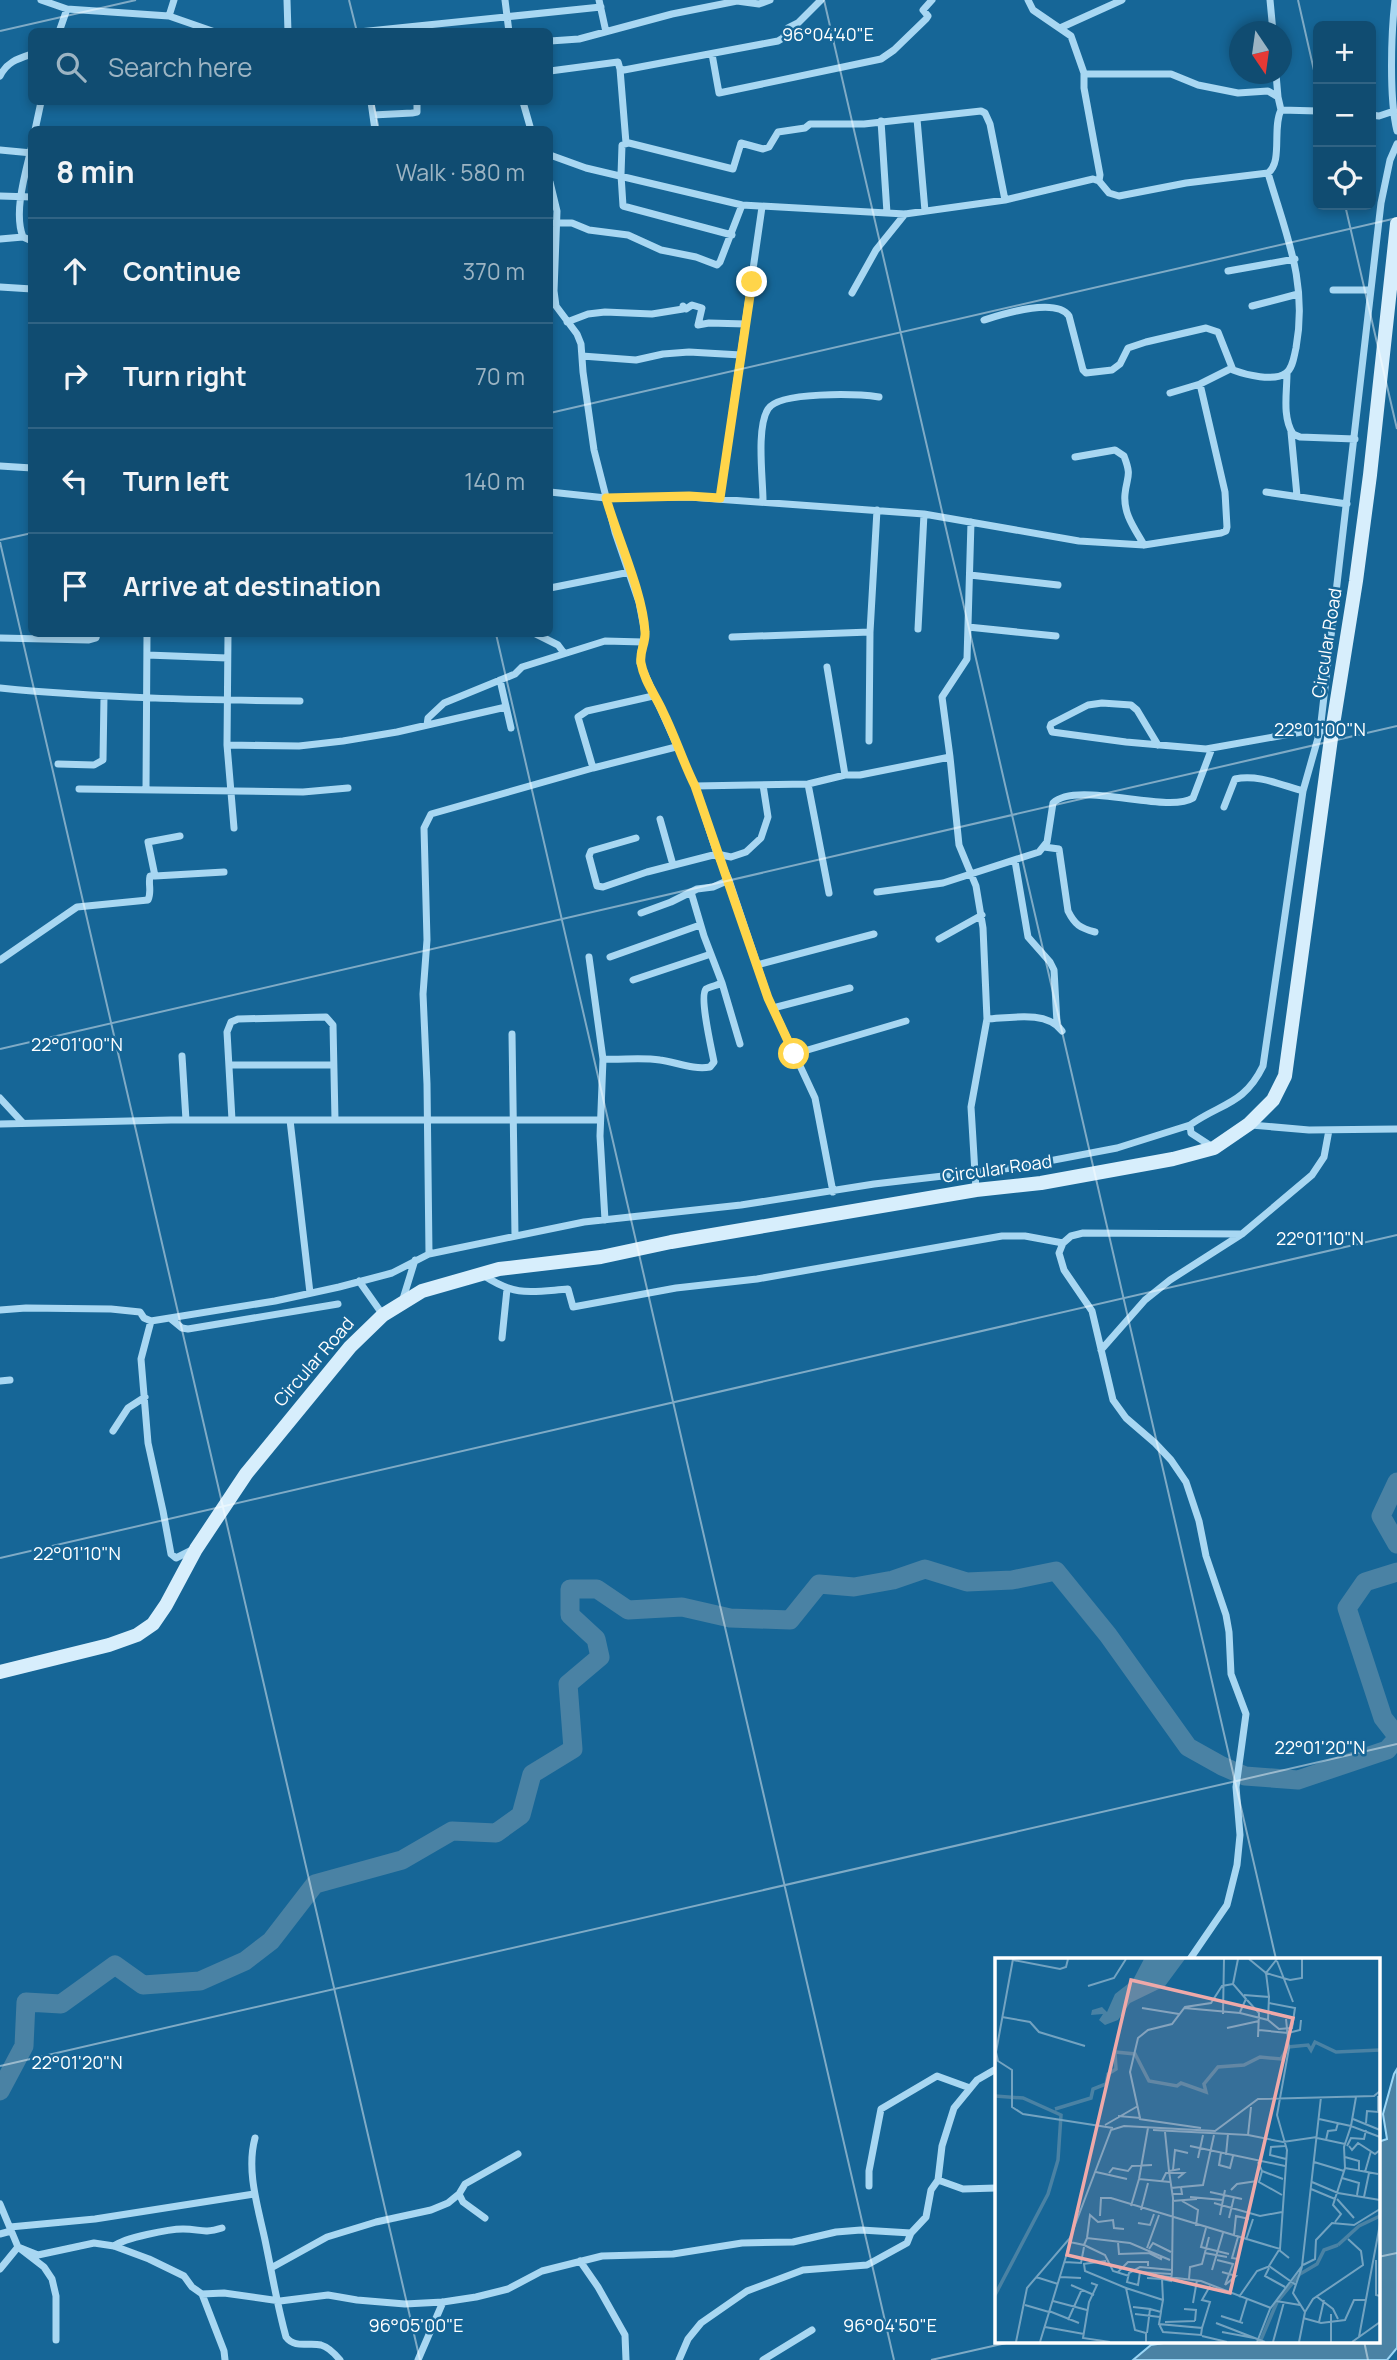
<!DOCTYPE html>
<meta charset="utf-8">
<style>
:root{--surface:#104c71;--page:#195376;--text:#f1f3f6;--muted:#9cb4c3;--line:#306384}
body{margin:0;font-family:Manrope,sans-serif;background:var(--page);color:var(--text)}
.controls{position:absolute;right:21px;top:21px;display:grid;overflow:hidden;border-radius:10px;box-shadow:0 4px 10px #0003}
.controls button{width:63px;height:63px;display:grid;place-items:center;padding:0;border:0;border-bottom:2px solid var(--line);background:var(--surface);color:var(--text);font:35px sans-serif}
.compass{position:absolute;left:1229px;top:21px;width:63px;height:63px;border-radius:50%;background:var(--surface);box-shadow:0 4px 10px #0003;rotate:167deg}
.stop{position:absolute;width:21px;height:21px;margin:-16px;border:5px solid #ffd54a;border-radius:50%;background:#fff}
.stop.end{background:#ffd54a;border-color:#fff;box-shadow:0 2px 7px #0008}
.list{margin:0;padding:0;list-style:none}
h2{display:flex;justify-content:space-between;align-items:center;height:91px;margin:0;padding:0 28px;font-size:30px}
h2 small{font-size:23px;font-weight:400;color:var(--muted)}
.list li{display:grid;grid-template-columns:46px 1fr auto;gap:21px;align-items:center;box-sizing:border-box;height:105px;padding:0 28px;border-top:2px solid var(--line)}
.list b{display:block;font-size:26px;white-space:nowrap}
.list em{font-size:23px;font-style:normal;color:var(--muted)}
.icon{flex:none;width:38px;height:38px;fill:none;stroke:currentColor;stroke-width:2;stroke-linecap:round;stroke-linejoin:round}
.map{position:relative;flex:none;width:1397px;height:2360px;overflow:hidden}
.search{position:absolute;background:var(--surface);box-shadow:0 4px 10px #0003;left:28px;top:28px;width:525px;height:77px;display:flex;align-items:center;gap:18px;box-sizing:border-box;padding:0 24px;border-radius:10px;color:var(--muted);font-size:26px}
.panel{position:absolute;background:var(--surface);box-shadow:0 4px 10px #0003;left:28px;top:126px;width:525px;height:511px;border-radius:10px}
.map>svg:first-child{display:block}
</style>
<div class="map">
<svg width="1397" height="2360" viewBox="0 0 1397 2360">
<rect width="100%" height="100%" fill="#166697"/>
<path fill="#4a82a4" stroke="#9bd5f4" stroke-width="2" d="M 1397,2069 L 1397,2348 L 1387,2360 L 1133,2360 L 1151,2345 L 1176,2341 L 1378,2341 L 1378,2142 L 1387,2139 L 1383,2114 L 1394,2074 Z"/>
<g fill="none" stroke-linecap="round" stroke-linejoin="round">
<path stroke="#4a82a4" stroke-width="19" d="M 1397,1482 L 1381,1516 L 1397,1544
M 1397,1572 L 1365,1582 L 1347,1608 L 1383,1718 L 1397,1736
M 0,2091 L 24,2046 L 26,2002 L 61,2004 L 115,1965 L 143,1985 L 200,1981 L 245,1961 L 271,1941 L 315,1884 L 402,1860 L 452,1831 L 496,1833 L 521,1815 L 532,1774 L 573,1749 L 568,1684 L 600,1657 L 596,1639 L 570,1615 L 570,1589 L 597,1589 L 628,1610 L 682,1607 L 730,1618 L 790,1620 L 819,1584 L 854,1587 L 893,1580 L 925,1569 L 967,1582 L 1012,1580 L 1056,1571 L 1108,1635 L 1188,1747 L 1222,1766 L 1245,1776 L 1298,1780 L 1387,1750 L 1397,1739"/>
<path stroke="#a8d7f2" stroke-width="7" d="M 41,0 L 67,9 L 169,16 L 215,32
M 287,0 L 288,32
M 505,0 L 509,32
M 599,0 L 606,32
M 1028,0 L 1033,10 L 1071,36 L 1084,73 L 1087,74 L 1171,74 L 1198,85 L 1238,93 L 1268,91 L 1278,97 L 1281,110
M 1270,0 L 1273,32
M 1395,0 C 1391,34 1389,98 1397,131
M 169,16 L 174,0
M 1060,28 L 1122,0
M 59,32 L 67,9
M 359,32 L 601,7
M 550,41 L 579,39 L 672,14 L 737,1 L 759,4 L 770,0
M 712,54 L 719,93 L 881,59 L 894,50 L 926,19 L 928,16 L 923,10 L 932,0
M 620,69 L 626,143
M 550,71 L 618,62 L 620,69 L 624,70 L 778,41 L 783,38 L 788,28 L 798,23 L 821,0
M 1084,73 L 1084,88 L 1100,175 L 1099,181
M 1276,74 L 1278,97
M 0,76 C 7,62 17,59 32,54
M 371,102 L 375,130
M 523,102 L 531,130
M 373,115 L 412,113 L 417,112 L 417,105
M 1371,115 L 1379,116 L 1394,111
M 917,119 L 925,211
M 881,121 L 887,213
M 35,130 L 41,102
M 32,145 C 26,171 13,212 23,237 L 32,241
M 0,150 L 32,153
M 550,155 L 586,168 L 742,205 L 905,214 L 1005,200 L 1093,179 L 1099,181 L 1109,193 L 1119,196 L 1186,183 L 1268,173 C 1283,162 1272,128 1281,110 L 1318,111
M 550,182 L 557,211 L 554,291 L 556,306 L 577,334 L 581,344 L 583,372 L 594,450 L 615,532 L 639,602 L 645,633 L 641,651 L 640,663 L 695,786 L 717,854 L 729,880 L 713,887 L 697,889 L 671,902 L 641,913
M 0,196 L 32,197
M 555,223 L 572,223 L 589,230 L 628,235 L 661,250 L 696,257 L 717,265 L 720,262 L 742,205
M 732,235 L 623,206 L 621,175 L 622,145 L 629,143 L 733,169 L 741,143 L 763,149 L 769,147 L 778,132 L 805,128 L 810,124 L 864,124 L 981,111 L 985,113 L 990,124 L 1005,200
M 0,239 L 23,237
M 1228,271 L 1295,259
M 0,287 L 32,289
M 1333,290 L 1371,290
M 852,293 L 876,250 L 905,214
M 1252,306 L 1298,294
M 984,320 C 1003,314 1056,297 1069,316 L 1083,370 L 1086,373 L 1112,370 L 1120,364 L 1128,348 L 1146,342 L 1206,328 L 1218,332 L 1233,370 C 1246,375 1274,382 1286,373 C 1293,368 1294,356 1296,348 C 1308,282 1286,235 1268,173
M 567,322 L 588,314 L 605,312 L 652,314 L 683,309 L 683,306 L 686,309 L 692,305 L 702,308 L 698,325 L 709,323 L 746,324
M 582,356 L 636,360 L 663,354 L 689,352 L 741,355
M 1287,373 C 1287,392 1282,417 1293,434 L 1300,437 L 1355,439
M 1170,393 L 1200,384 L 1232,368
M 1291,432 L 1297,496
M 1075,457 L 1115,450 L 1124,456 C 1132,477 1127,475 1125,494 C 1123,514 1135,529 1144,545
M 0,466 L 32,468
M 550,492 L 606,498 L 689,497 L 924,514 L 1079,541 L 1144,545 L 1221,533 L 1226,531 L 1227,527 L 1225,492 L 1200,384
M 1266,492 L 1347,504
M 720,498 L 762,207
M 763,501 C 763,479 756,428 768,409 C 779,391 858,394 879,397
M 970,575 L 1058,585
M 550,588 L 630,572
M 968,627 L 1056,636
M 918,629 L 924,514
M 228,634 L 227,745 L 234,828
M 536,634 L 558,645 L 564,653
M 732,637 L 870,632
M 0,638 L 89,640 L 96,638 L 97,634
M 147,655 L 227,658
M 827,667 L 845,775
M 500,680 L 511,728
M 0,688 C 100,698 200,700 300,701
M 653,696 L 587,711 L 578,717 L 593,768 L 676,747
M 427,725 L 428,718 L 444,703 L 515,674 L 522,667 L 605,641 L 643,642
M 869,741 L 870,632 L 877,510
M 227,745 L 299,746 L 343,741 L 397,732 L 506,707
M 1158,745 L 1137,710 L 1131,705 L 1102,703 L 1088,705 L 1051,724 L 1050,727 L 1052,732 L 1126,742 L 1206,749 L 1307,731 L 1321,731
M 950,757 L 959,845 L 976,886 L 983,928 L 987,1019 L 971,1107 L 976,1190
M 58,764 L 94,765 L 103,760 L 104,697
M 808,784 L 829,893
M 695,786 L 808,784 L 845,775 L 860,775 L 950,757 L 942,697 L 967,659 L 971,522
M 79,789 L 303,792 L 348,788
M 146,790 L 147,634
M 1224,807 L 1235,779 C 1258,774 1281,785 1303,791
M 660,819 L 673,865
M 636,838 L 591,851 L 589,856 L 597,886 L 603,887 L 647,872 L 717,854 L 731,857 L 746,852 L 761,838 L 768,817 L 763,785
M 1044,847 L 1059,849 L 1068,911 C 1075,925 1080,928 1095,932
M 1015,861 L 1028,937 L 1050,962 L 1054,970 L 1057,1023
M 155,876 L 224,872
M 729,880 L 768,997 L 815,1098 L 833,1192
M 877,892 L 943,883 L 1039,852 L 1047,842 L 1053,803 C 1077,780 1167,814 1193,798 L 1212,748
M 939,939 L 982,915
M 589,957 L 603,1059 L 600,1136 L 605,1220
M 610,957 L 700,925
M 0,960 L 77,907 L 148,900 C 152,892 148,884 150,876 L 155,876 L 148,842 L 180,836
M 757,965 L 874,934
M 633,980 L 711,954
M 722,983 L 740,1044
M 773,1008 L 850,988
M 987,1019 C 1010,1018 1047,1010 1062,1031
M 512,1034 L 515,1236
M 794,1054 L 906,1021
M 182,1056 L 186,1120
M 603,1059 C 622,1060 641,1057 660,1060 C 676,1062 693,1070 710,1067 L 714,1062 C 712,1051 699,996 706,989 C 709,987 718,985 722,983 L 704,936 L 691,892
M 229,1065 L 333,1065
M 0,1098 L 23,1123
M 232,1120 L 227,1032 L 231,1022 L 238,1019 L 326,1017 L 333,1025 L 335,1120
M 290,1120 L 310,1293
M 0,1124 L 171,1120 L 600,1120
M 1251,1125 L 1309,1130 L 1397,1129
M 1214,1148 L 1191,1133 L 1190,1125 C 1221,1103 1244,1105 1263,1066 L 1303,791 L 1320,731 L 1381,203 L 1390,160 L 1397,144
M 429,1254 L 427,1084 L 423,994 L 427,940 L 424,828 L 431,814 L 593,768
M 483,1275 C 516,1297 530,1292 568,1289 L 573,1307 L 676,1288 L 757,1279 L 1002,1236 L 1025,1236 L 1063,1243
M 359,1281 L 383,1315
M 402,1302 L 415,1260
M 0,1310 L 26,1308 L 111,1309 L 140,1312 L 144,1318 L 151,1321
M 171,1319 L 182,1328 L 188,1329 L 338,1304
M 502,1338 L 507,1289
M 1101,1350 L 1145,1300 L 1170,1280 L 1242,1234 L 1312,1175 L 1324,1157 L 1329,1130
M 0,1381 L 10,1380
M 113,1431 L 128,1408 L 145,1397
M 192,1550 L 176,1558 L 171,1554 L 163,1511 L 148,1443 L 141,1359 L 151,1321 L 275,1301 L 339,1287 L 392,1273 L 429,1254 L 584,1222 L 741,1205 L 874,1184 L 1012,1168 L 1117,1148 L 1190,1125
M 1190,1959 L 1227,1905 L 1237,1865 L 1240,1835 L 1236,1787 L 1246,1714 L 1231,1674 L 1229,1632 L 1226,1615 L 1206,1556 L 1199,1521 L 1186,1482 L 1171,1460 L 1155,1443 L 1126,1418 L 1113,1400 L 1092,1311 L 1064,1270 L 1059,1253 L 1063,1243 L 1071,1236 L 1083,1233 L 1242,1234
M 255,2138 C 246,2171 258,2207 265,2240 C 272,2273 277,2305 286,2337 C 295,2349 308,2342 321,2345 C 328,2347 335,2354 340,2360
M 938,2180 L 963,2189 L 996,2188
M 869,2186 L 869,2171 L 881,2109 L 937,2076 L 970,2088
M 459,2194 L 463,2202 L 485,2218
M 0,2204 L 18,2247 L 44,2267 L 52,2279 L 56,2296 L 56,2340
M 10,2227 L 95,2219 L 254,2194
M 0,2234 L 11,2231
M 114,2246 C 124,2238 169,2229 183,2229 C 201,2229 202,2234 222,2228
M 580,2261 L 598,2287 L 625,2335 L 626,2360
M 271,2268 L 327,2237 L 376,2222 L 431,2210 L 448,2203 L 459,2194 L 465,2184 L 518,2154
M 0,2269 L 18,2247 L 38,2255 L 94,2243 L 114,2246 L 149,2259 L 184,2276 L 192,2287 L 202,2294 L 224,2293 L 280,2301 L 328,2295 L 357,2300 L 405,2304 L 443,2302 L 476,2297 L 508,2289 L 542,2271 L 602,2256 L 673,2254 L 742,2243 L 793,2242 L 836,2232 L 861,2230 L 911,2233
M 202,2294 L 224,2351 L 225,2360
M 418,2360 L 443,2302
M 679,2360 L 688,2339 L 701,2323 L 747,2291 L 803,2270 L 867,2265 L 907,2243 L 911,2233 L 926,2217 L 931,2190 L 938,2180 L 942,2146 L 954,2108 L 977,2080 L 996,2069
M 763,2360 L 812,2330"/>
<path stroke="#d7eefc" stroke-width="14" d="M 0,1672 L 109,1645 L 137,1635 L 153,1624 L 166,1605 L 196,1549 L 246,1474 L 350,1347 L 383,1315 L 422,1291 L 499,1269 L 601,1257 L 671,1242 L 976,1190 L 1041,1183 L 1173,1159 L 1214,1148 L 1249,1124 L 1273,1100 L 1285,1076 L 1332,731 L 1356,581 L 1370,475 L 1397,224"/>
</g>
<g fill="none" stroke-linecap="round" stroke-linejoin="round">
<path stroke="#ffd54a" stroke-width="9" d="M 752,282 L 720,498 L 689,496 L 606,498 C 617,537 643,593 645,632 C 646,643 639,652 641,663 C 644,681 656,696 663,712 C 675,736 683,762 695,786 L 768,998 L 794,1054"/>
</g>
<path fill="none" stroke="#fff" stroke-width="2" stroke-opacity="0.45" d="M 349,0 L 357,32M 824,0 L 1276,1959M 1298,0 L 1318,88M 0,31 L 136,0M 373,102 L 379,130M 1345,205 L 1397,429M 550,413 L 1397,218M 0,540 L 32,533M 0,542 L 420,2360M 496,634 L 894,2360M 0,1049 L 1397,726M 0,1558 L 1397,1235M 0,2066 L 1397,1744M 1378,2257 L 1397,2253M 1364,2341 L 1368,2360M 931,2360 L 1015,2341"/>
<g text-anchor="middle" stroke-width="5" stroke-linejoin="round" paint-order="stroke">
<g font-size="18" fill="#fff" stroke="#166697">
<text transform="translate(1327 643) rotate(-81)" y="6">Circular Road</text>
<text transform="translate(997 1169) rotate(-8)" y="6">Circular Road</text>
<text transform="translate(314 1362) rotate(-49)" y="6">Circular Road</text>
</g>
</g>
<g transform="translate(995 1958)">
<rect width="385" height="385" fill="#166697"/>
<path d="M 149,1 L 190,1 L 170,28 L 135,45 L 123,62 L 110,67 L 104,62 L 108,56 L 96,57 L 97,52 L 107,49 L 112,54 L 120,36 L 138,22 Z" fill="#4a82a4"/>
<path fill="none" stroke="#4a82a4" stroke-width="3.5" d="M 0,138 L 28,140 L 66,157 L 63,202 L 53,236 L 0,337M 60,151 L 96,140 L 98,131 L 111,126 L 113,116 L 121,111 L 120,94 L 140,96 L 154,123 L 182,128 L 186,125 L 211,134 L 209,126 L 223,109 L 249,107 L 265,99 L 286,101 L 293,89 L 313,87 L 316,92 L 320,84 L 341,94 L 385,92M 343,287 L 364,268 L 385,258M 265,384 L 282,344 L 305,316 L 322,306 L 329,292 L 343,287"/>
<path fill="none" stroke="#73a3c1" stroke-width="2" d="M 18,1 L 1,94 L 3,103 L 17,112 L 17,149 L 28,156 L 118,170M 243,1 L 238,26 L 251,41 L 245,54M 254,1 L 271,15 L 274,39M 282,1 L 271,15 L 295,22 L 307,20 L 307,1M 18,2 L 65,11 L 71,9 L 73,1M 282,3 L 298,44M 93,28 L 119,20 L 131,1M 249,37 L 274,39 L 273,62M 252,42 L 264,55 L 263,79M 147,50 L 184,56M 189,50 L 245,55 L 273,62 L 284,71 L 297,70 L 300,50 L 274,45M 228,56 L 229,1M 7,59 L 35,64 L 44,74 L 90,88M 232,70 L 264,63M 264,72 L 293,75M 293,75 L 305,72 L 306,62M 123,158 L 145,160 L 135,114 L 143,80 L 153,72 L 177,66 L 190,49 L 216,45 L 227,28 L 238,26M 144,161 L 206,170M 324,161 L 356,168 L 361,139M 358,161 L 385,172M 371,165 L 372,153 L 383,154 L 383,138M 110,167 L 143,148M 158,172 L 253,177 L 256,149M 170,174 L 174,213M 253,177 L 288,184 L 322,179M 322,180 L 350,186M 331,182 L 333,173 L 341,172 L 343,165M 195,188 L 290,208M 290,188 L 276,189 L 275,197 L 291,201M 352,188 L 356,180 L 369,181 L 371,172M 354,188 L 357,192 L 363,185 L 380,196 L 385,192M 226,195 L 224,207 L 235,210 L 238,198M 231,197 L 233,176M 350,199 L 364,203 L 364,213M 203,200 L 208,177M 263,204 L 267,213 L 264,224 L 287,237M 319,204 L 349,213M 350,210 L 383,216M 178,212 L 180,192 L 193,195M 267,213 L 288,221M 101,214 L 132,221M 370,214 L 376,193M 114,215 L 118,210 L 133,213 L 137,208 L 157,207M 347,220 L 364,225 L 362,237M 144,221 L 153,170M 167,223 L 171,215 L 189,215 L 183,220M 317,224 L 343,235 L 385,242M 186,229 L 208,227 L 219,177M 176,230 L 186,229 L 187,236 L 178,236M 316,231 L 340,241M 236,232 L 242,226 L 262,223M 215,234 L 247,241M 195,239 L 228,242M 369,239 L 374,215M 342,241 L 359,260M 177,243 L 202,241M 187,243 L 203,252 L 201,268M 219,245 L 265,258 L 287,254M 136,248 L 144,221 L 175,224M 146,252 L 153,225M 225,257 L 230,232M 105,258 L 106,240 L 116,240 L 285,291 L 292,192 L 282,157 L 294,90 L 291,61M 234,260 L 239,239M 340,264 L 346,256 L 338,247 L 350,210 L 349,189 L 356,168 L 385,179M 143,265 L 155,267 L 159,256M 211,270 L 206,289 L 234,296M 239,277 L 241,258 L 254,261M 92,280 L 95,257 L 103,264 L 118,262 L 119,270 L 129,271M 251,282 L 258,261M 75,284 L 89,287 L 92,280 L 135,285 L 175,302M 123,284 L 124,296 L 154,295 L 166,301 L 167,298M 89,287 L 110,297 L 118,313 L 134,318M 152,290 L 164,257M 154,291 L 158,285 L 176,294M 210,295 L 232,299M 294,300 L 284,292 L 274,308 L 301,327M 243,301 L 237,300 L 243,279M 222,302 L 238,306 L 230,327M 381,302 L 381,337 L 385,338M 70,304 L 86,305 L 89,289M 88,306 L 111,303M 89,306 L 90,313 L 131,330 L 140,372 L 151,375 L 151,384M 308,307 L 320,301 L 321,282 L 337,265 L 359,267 L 385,251M 307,309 L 298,335 L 310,354M 274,310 L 270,318 L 290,329M 217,312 L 228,275M 123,314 L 133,304 L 153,304 L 153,308M 227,314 L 241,318 L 230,327M 176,316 L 145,314 L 143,327 L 132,324 L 134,315 L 145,309 L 177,312M 165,318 L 206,323 L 276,350M 41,319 L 63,326M 65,319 L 86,320M 152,320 L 167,321 L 168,342M 167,321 L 176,323 L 177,314 L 178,240 L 174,213 L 185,211M 194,321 L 195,309 L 207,306 L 214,279M 96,325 L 102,327 L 94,344 L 88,380 L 115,384M 76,327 L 99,337M 131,330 L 168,342 L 166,353M 321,338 L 338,351 L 343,361M 244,339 L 262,313 L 275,308M 58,343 L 92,352M 281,343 L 305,347M 198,345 L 202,322M 30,347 L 54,354M 138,349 L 155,351 L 152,375M 155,351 L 166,354 L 164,366 L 207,370 L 206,377 L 168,374 L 164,366M 189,351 L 201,352 L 200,363M 54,353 L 84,365M 140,356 L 165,359M 336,356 L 336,384M 226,358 L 248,365M 308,360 L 326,365 L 350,362 L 359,342 L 370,342M 73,362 L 87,331M 170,364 L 200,363M 245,364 L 252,341M 324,364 L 329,342M 221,365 L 270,384M 50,369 L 89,376M 207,370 L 215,344 L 207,342 L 215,328M 227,374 L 259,380M 207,378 L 232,384M 364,379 L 385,266M 21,384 L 32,330 L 75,280 L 116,172 L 129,168 L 220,173 L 263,141 L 379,138 L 385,133M 45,384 L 76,282M 262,384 L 275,351 L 307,308 L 326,139M 278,384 L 289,344M 304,384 L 310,354 L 318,341 L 368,307 L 366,293 L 353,281M 357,384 L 385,364"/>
<path fill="#efa9a9" fill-opacity="0.15" stroke="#efa9a9" stroke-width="3.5" d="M 136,22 L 298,60 L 235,335 L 72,297 Z"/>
<rect width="385" height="385" fill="none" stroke="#fff" stroke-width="3.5"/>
</g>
<g font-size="18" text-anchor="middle" fill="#fff" stroke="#166697" stroke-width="5" stroke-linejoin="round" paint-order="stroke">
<text x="828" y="41">96°04'40"E</text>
<text x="1320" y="736">22°01'00"N</text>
<text x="77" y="1051">22°01'00"N</text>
<text x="1320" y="1245">22°01'10"N</text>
<text x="77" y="1560">22°01'10"N</text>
<text x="1320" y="1754">22°01'20"N</text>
<text x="77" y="2069">22°01'20"N</text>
<text x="416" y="2332">96°05'00"E</text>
<text x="890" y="2332">96°04'50"E</text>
</g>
</svg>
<div class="controls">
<button>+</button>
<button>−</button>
<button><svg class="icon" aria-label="locate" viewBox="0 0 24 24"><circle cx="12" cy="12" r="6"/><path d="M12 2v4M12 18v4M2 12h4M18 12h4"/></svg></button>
</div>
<svg class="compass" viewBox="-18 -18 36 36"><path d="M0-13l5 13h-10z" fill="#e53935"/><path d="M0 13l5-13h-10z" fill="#9cb4c3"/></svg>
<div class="stop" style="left:794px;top:1054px"></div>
<div class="stop end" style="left:752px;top:282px"></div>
<div class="search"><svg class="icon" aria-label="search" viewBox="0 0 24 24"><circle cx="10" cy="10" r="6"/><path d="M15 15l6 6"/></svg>Search here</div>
<section class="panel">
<h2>8 min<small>Walk · 580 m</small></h2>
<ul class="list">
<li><svg class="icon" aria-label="ahead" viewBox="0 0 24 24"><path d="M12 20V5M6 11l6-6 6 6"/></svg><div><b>Continue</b></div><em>370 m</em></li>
<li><svg class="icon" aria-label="right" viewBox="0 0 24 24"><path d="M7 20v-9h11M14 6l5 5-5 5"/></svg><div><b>Turn right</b></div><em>70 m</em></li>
<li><svg class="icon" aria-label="left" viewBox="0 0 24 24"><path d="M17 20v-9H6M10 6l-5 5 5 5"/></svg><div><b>Turn left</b></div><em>140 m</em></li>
<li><svg class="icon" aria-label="arrive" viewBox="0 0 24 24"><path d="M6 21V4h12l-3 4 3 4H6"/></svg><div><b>Arrive at destination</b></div></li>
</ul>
</section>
</div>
